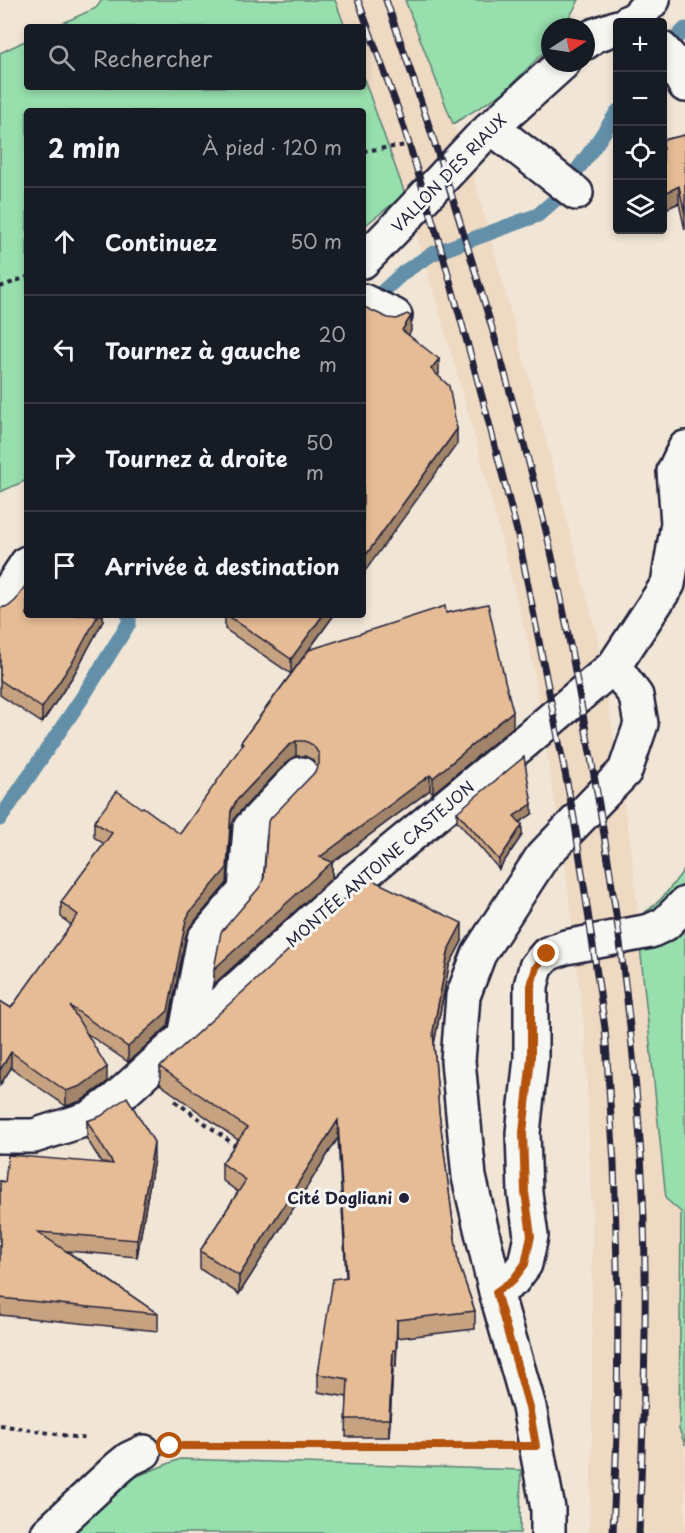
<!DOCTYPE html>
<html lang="fr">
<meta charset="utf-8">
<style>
:root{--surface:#171b24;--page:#242831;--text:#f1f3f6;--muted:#9ea1a6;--line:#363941}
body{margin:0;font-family:"Playpen Sans",sans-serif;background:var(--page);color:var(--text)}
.controls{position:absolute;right:18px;top:18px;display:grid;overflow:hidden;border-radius:6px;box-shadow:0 3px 9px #0003}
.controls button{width:54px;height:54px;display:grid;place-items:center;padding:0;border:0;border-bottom:2px solid var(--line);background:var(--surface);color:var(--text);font:30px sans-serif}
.compass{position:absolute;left:541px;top:18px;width:54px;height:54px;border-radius:50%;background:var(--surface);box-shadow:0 3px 9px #0003;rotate:78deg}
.stop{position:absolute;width:18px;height:18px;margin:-14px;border:4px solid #b45309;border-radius:50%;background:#fff}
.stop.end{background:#b45309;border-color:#fff;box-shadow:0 2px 6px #0008}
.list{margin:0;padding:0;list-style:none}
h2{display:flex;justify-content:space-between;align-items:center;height:78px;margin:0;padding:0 24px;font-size:26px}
h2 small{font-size:20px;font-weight:400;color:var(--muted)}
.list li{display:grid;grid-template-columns:39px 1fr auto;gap:18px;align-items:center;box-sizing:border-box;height:108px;padding:0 24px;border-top:2px solid var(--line)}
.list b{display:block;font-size:22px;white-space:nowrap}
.list em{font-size:20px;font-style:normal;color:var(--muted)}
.icon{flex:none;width:33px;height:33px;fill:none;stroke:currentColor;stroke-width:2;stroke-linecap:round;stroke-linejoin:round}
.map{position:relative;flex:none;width:685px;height:1533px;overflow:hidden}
.search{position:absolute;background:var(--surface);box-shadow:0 3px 9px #0003;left:24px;top:24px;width:342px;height:66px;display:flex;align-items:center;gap:15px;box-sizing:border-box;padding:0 21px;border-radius:6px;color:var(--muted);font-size:22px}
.panel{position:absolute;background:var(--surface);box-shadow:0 3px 9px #0003;left:24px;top:108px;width:342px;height:510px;border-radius:6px}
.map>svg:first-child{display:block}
</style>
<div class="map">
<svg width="685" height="1533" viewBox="0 0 685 1533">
<rect width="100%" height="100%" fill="#f1e5d6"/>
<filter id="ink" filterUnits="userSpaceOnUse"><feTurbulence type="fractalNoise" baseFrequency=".0167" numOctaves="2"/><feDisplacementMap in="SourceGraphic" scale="12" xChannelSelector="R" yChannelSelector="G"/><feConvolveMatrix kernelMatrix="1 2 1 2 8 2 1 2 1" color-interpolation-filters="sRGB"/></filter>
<g filter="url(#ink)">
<path fill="#eed9c3" d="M 335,0 L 405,0 L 417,28 L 474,179 L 541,422 L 597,636 L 632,854 L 666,1198 L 681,1212 L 679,1429 L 685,1445 L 685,1533 L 589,1533 L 592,1444 L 592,1210 L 585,1036 L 565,864 L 530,650 L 475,437 L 405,194 L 363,76 L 363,27 L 345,27 Z"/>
<path fill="#97dfad" stroke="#5c8074" stroke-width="1.5" d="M 102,0 L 335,0 L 345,27 L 54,27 L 96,8 Z
M 405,0 L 579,0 L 564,27 L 550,27 L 550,46 L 503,93 L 453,124 Z
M 27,40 L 27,87 L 363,87 L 363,76 L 405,194 L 363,227 L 363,111 L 27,111 L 27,480 L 0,492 L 0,53 Z
M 685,868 L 685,1445 L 679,1429 L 681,1212 L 666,1199 L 637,917 C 660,905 670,888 685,868 Z
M 180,1459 L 521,1470 L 520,1533 L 73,1533 L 130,1479 Z"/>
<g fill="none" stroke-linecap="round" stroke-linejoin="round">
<path stroke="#6390a8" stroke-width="15" d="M 662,52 L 685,29
M 368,305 L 404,272 L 432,254 L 538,215 L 556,199 L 594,147 L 618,111
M 0,819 L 82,698 L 129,623 L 129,615"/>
<g stroke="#22223b" stroke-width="38">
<path id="minor" d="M 628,22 L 634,20 L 653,0
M 586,42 L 593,36 L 618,27
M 662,49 L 671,59 L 685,85
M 491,127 L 576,193
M 363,261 L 404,219 L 479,139 L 563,63
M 363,301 L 395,316
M 678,523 L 674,471 L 685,448
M 0,604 L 27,563
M 185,1037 L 204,939 L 245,891 L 250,828 L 301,774
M 0,1136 L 34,1136 L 90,1118 L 116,1099 L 359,878 L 523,743 L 614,666 L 668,584 L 678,523 L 685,513
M 496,1292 L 513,1280 L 525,1264 L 531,1236 L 525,1193 L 523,1133 L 531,1058 L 531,986 L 536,967 L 547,954 L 566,947 L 650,931 L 665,924 L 685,904
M 48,1533 L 118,1468 L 129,1459 L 144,1452
M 548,1533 L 548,1509 L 529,1407 L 496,1292 L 469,1177 L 458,1061 L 463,996 L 479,954 L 542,857 L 625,771 L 641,724 L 636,696 L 614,666"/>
</g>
<path stroke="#22223b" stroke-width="4" stroke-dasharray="4.5 4.5" stroke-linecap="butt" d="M 363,151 L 415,144
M 0,287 L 27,277
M 175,1101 L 236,1146
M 298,1192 L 307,1198
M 0,1425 L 87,1439
M 186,1446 L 493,1447"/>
<use href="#minor" stroke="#f6f6f2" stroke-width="33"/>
<g stroke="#22223b" stroke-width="7">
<path id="rail" d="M 358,0 L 399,112 L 439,241 L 483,400 L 518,535 L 574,818 L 605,1028 L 614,1163 L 618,1299 L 617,1435 L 613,1533
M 386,0 C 447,173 502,349 545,527 C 561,590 572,655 584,720 C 611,864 632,1009 641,1156 C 649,1281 644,1407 639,1533"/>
</g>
<use href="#rail" stroke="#f6f6f2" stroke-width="4.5" stroke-dasharray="14" stroke-linecap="butt"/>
</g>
<path fill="#c6a281" stroke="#22223b" stroke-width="1.5" d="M 685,135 L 685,230 L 679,203 L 663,210 L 663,140 Z
M 9,606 L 27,615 L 103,615 L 103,621 L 73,676 L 42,723 L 0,695 L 0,608 Z
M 446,613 L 513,727 L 433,793 L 430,790 L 332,863 L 332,878 L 214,984 L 317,767 L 313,760 L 305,756 L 296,756 L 288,761 L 236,816 L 231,827 L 227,883 L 190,927 L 186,935 L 168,1026 L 128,1062 L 86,1033 L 107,1082 L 81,1101 L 66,1106 L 11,1068 L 0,1085 L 0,1001 L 11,1008 L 71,925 L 61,917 L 61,902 L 104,844 L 94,837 L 94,822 L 141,808 L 180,834 L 241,748 L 241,742 L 291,674 L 225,629 L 225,615 L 334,615 L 293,672 Z
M 457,812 L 532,814 L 519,822 L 522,835 L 499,869 L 457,821 Z
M 462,941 L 449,966 L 434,1044 L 439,1112 L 458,1262 L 475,1311 L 475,1329 L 397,1338 L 396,1367 L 393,1367 L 389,1437 L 346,1437 L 347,1397 L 318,1392 L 318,1374 L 346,1277 L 338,1138 L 239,1294 L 200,1269 L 200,1251 L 238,1192 L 222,1180 L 222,1163 L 238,1140 L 160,1084 L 160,1067 Z
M 87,1121 L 154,1159 L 137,1257 L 67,1251 L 158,1314 L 158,1331 L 0,1315 L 0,1181 L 5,1182 L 102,1163 L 87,1139 Z"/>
<path fill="#a18469" stroke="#22223b" stroke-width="1.5" d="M 679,186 L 679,203 L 663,210 L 663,194 Z
M 411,316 L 411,331 L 402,346 L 402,330 Z
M 439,359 L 439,374 L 431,385 L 431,369 Z
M 457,429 L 457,444 L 363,574 L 363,559 Z
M 98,615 L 103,615 L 103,621 L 73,676 L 42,723 L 42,708 Z
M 323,615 L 334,615 L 291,674 L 291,659 Z
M 513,711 L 513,727 L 433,793 L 433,778 Z
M 296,741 L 296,756 L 288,761 L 236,816 L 231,827 L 227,883 L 190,927 L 186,935 L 168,1026 L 128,1062 L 128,1047 L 186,920 L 236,801 L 288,746 Z
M 430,775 L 430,790 L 332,863 L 332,878 L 214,984 L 214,969 L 320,857 Z
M 532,804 L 532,814 L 514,826 L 514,816 Z
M 522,825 L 522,835 L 499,869 L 499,860 Z
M 462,923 L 462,941 L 449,966 L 433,1049 L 433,1031 L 449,948 Z
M 11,1052 L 11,1068 L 0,1085 L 0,1070 Z
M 107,1067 L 107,1082 L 81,1101 L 66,1106 L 66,1091 Z
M 338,1120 L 338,1138 L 239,1294 L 239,1276 Z
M 154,1142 L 154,1159 L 137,1257 L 137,1240 Z
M 397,1320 L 397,1338 L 396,1367 L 396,1350 Z
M 393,1350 L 393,1367 L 389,1437 L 389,1419 Z"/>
<path fill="#e6bc96" stroke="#22223b" stroke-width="1.5" d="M 685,135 L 685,214 L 679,186 L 663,194 L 663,140 Z
M 364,307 L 388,318 L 397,319 L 407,314 L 411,316 L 402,330 L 439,359 L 431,369 L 449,386 L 457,429 L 363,559 L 363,309 Z
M 27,583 L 27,615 L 98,615 L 73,661 L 42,708 L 0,680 L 0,608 L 9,606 L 16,600 Z
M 488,604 L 505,681 L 513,711 L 433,778 L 430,775 L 320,857 L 332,862 L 214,969 L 221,932 L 259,888 L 264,878 L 268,821 L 315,772 L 319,764 L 319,754 L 313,745 L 305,741 L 296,741 L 288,746 L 236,801 L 231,811 L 227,868 L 190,912 L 186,920 L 168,1011 L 128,1047 L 70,1006 L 107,1067 L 81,1086 L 66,1091 L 11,1052 L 0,1070 L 0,1001 L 11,1008 L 78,915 L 61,902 L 112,833 L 94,822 L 117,791 L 141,808 L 143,807 L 180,834 L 243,744 L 241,742 L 309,650 L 445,606 L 446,613 Z
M 227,615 L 323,615 L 291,659 Z
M 524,757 L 532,804 L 514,816 L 522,825 L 499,860 L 457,812 Z
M 368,878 L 462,923 L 449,948 L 433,1031 L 439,1112 L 458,1262 L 475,1311 L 397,1320 L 396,1350 L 393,1350 L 389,1419 L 346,1419 L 348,1379 L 318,1374 L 333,1279 L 347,1277 L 338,1120 L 239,1276 L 200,1251 L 246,1180 L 222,1163 L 247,1128 L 160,1067 Z
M 127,1097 L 154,1142 L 137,1240 L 38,1232 L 158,1314 L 0,1298 L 0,1181 L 5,1182 L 8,1155 L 113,1164 L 87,1121 L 101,1116 Z"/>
</g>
<g fill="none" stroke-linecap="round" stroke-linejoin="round" filter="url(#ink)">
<path stroke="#b45309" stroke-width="8" d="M 170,1446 L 536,1446 L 529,1407 L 496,1292 L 513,1280 L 525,1264 L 531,1236 L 525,1192 L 523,1133 L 531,1058 L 531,986 L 536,967 L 547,954"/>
</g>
<circle fill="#22223b" stroke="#f6f6f2" stroke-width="2" cx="404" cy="1198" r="6"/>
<g text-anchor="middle" stroke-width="6" stroke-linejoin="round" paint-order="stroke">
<g font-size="16" fill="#22223b" stroke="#f6f6f2">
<text transform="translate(449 173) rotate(-46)" y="6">VALLON DES RIAUX</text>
<text transform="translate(380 864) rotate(-41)" y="6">MONTÉE ANTOINE CASTEJON</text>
</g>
<g font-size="16" font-weight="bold" fill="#22223b" stroke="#f6f6f2" text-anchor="end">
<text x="392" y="1204">Cité Dogliani</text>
</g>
</g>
</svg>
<div class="controls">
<button>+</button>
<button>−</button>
<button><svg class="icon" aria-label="locate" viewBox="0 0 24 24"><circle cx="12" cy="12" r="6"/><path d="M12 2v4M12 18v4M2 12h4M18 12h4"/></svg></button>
<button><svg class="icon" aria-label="layers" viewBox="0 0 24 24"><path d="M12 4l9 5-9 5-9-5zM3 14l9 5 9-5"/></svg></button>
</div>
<svg class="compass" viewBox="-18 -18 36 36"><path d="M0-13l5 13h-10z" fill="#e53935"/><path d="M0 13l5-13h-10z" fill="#9ea1a6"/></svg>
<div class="stop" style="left:170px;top:1446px"></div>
<div class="stop end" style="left:547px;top:954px"></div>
<div class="search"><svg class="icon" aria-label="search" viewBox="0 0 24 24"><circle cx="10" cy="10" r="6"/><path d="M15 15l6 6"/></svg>Rechercher</div>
<section class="panel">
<h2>2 min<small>À pied · 120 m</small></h2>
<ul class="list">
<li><svg class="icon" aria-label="ahead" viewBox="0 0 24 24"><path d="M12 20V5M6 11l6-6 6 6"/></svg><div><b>Continuez</b></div><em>50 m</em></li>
<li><svg class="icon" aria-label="left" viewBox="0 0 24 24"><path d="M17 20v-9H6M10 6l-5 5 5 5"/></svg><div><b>Tournez à gauche</b></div><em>20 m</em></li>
<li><svg class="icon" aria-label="right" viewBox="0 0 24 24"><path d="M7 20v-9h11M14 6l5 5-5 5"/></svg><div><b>Tournez à droite</b></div><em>50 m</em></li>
<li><svg class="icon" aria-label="arrive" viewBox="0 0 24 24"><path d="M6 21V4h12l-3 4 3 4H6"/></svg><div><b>Arrivée à destination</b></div></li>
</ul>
</section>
</div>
